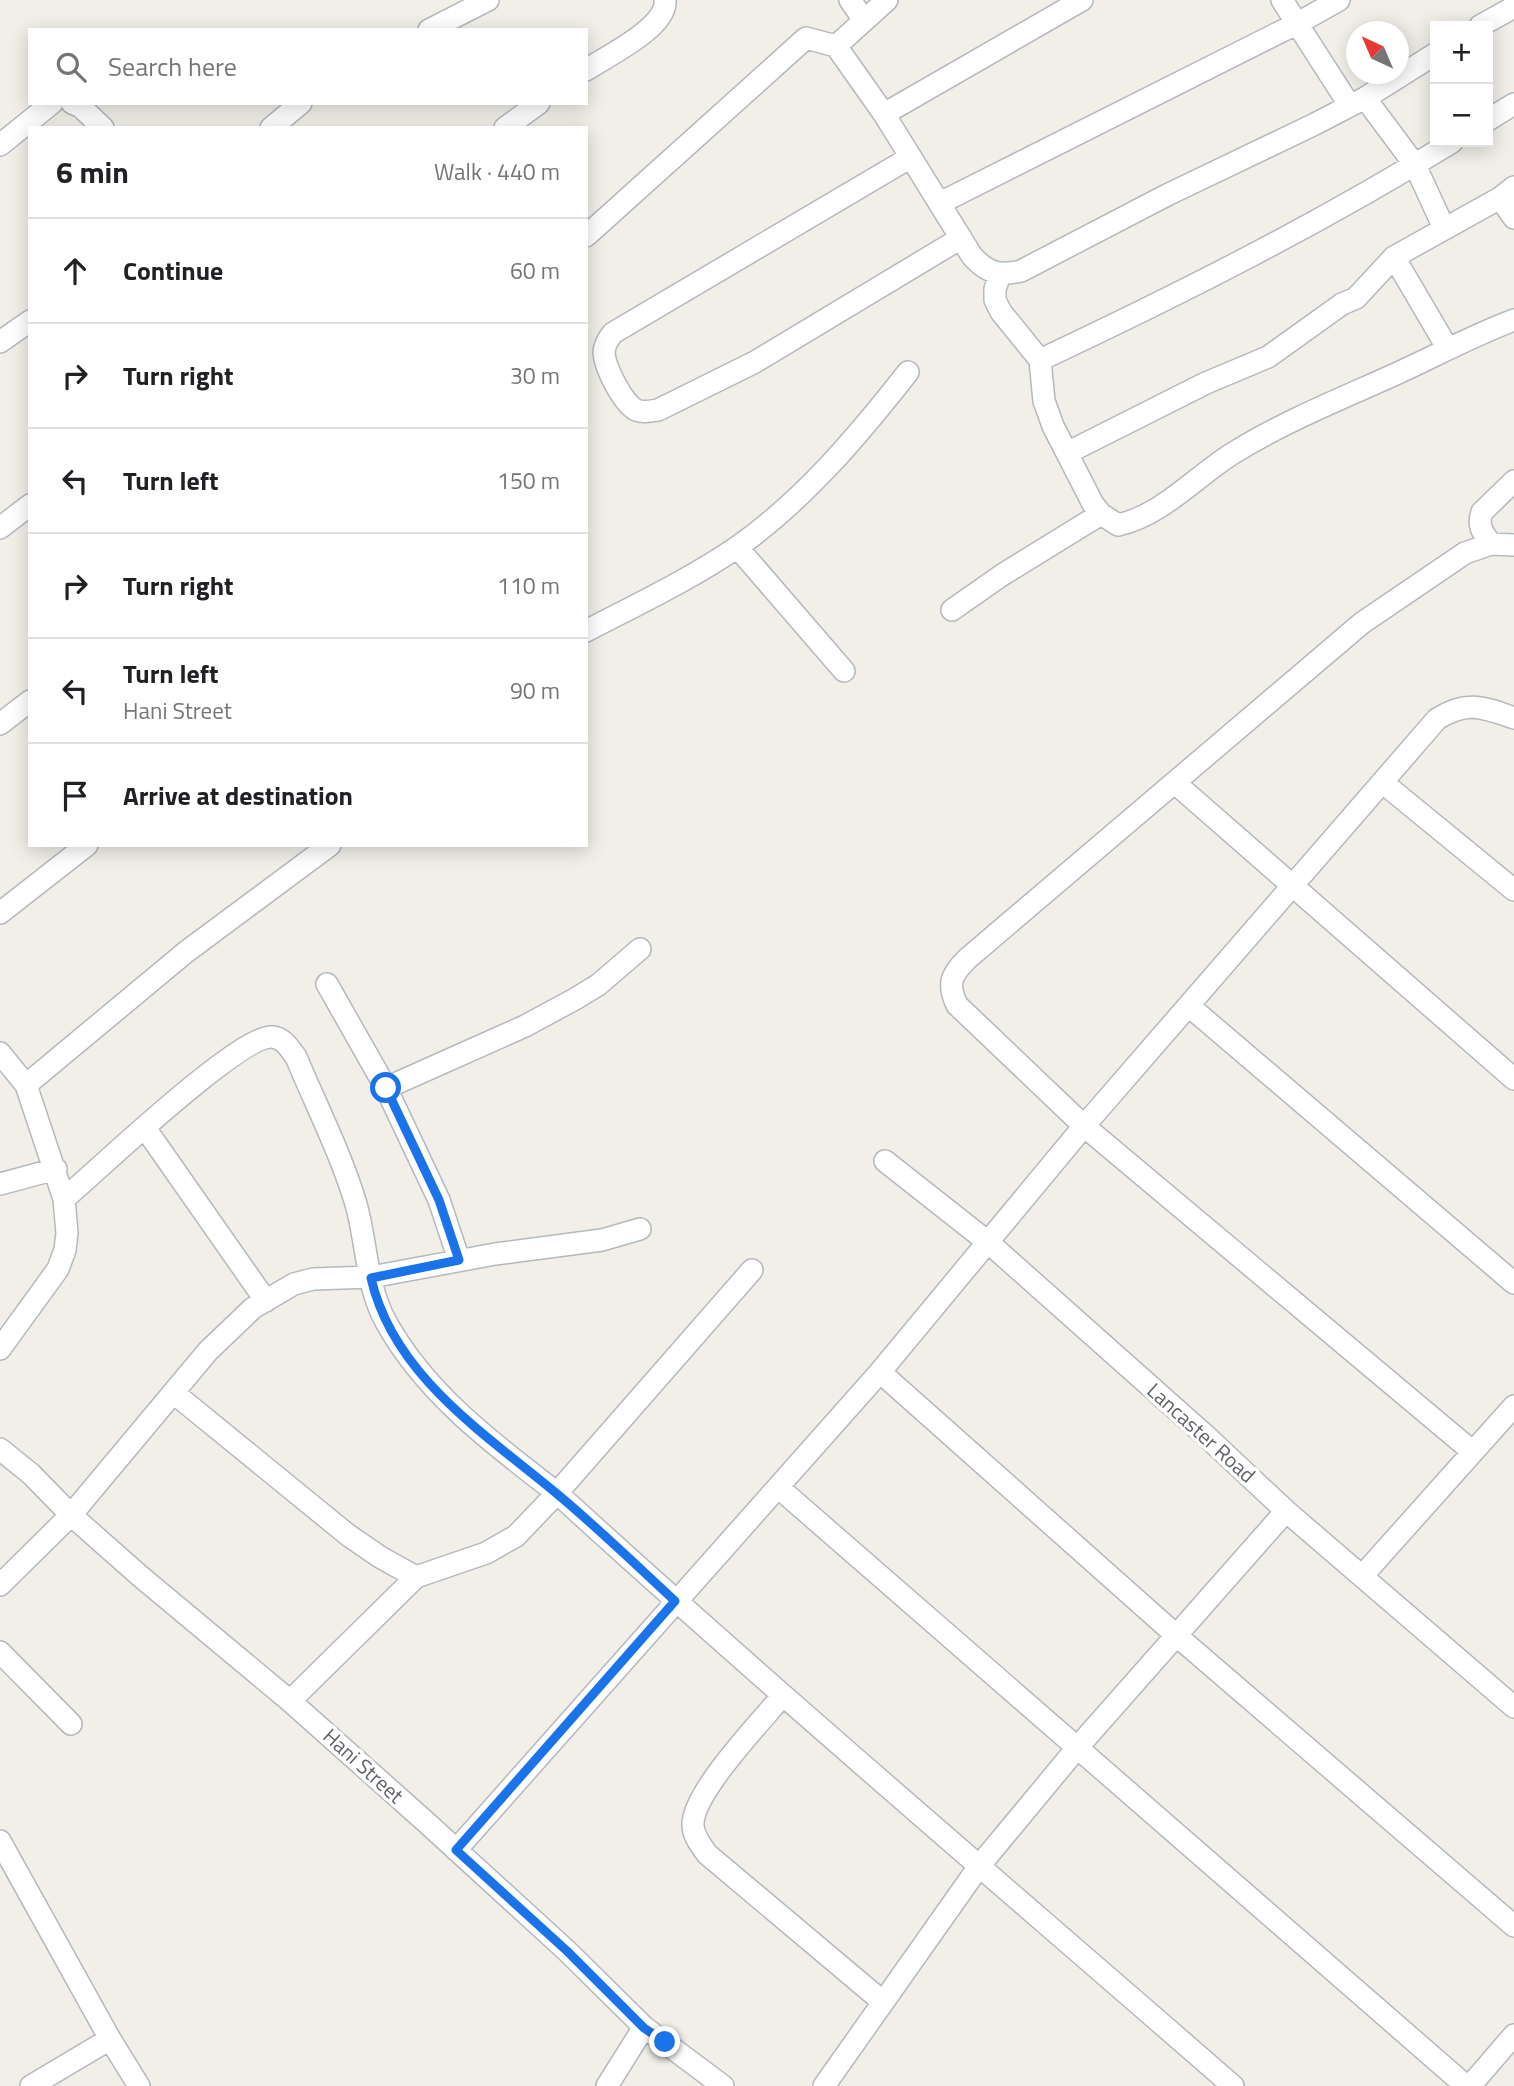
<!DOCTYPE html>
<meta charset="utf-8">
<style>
:root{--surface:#fff;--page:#f2f2f2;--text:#202124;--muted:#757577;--line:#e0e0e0}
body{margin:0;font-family:"Titillium Web",sans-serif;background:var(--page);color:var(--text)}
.controls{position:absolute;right:21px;top:21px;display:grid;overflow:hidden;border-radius:0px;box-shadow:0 4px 18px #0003}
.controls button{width:63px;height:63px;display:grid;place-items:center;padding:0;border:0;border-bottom:2px solid var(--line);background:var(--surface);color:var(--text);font:35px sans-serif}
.compass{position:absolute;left:1346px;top:21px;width:63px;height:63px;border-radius:50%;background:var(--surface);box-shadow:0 4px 18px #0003;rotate:316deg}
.stop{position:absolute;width:21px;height:21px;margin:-16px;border:5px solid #1a73e8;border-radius:50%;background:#fff}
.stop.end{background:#1a73e8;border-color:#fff;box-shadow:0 2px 7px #0008}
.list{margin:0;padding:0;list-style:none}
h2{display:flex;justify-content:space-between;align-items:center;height:91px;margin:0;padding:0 28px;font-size:30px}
h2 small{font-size:23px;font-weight:400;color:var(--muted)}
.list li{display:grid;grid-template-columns:46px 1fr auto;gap:21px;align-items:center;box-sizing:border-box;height:105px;padding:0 28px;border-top:2px solid var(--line)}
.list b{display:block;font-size:26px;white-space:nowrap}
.list p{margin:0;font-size:23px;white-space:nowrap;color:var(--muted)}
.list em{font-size:23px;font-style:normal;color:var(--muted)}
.icon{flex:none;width:38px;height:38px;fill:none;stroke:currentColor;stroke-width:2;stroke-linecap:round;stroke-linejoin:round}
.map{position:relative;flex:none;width:1514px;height:2086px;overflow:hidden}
.search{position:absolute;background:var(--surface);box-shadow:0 4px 18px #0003;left:28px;top:28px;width:560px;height:77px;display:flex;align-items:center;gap:18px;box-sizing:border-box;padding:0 24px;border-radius:0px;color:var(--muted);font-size:26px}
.panel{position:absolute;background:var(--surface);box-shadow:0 4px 18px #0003;left:28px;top:126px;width:560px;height:721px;border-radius:0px}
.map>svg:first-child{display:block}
</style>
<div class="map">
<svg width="1514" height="2086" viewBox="0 0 1514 2086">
<rect width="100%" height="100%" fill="#f1efe8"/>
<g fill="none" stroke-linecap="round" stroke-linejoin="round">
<g stroke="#b5b8bc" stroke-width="24">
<path id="minor" d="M 850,0 L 864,20
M 1282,0 L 1350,106
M 1480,26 L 1514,7
M 429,30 L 488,0
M 836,46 L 887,0
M 586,70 C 607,56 668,27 665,0
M 1365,98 L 1415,165 L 1444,228
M 72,103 L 81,107 L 103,128
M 884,114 L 1082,0
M 1488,120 L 1514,104
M 271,128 L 301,103
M 505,128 L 539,103
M 0,145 L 52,103
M 911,157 L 613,333 C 608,339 604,345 604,353 C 605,368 623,403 636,410 C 643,413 651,411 658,410 L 755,362 L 961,238
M 1500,198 L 1514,218
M 940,203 L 1298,23 L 1339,0
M 586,236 L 806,38 L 836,46 L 884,114 L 972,256 C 987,273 999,276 1021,271 L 1167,195 L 1315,124 L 1365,98 L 1435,54
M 1394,257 L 1448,349
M 1000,275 L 995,289 L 995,300 L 1001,312 L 1040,360 L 1044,401 L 1053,426 L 1093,504 L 1101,514 L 1118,525 C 1163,515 1197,475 1235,452 C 1287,420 1343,398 1398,373 C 1437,355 1474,335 1514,320
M 0,342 L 30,321
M 1040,360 C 1182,293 1319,224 1452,142
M 1067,453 L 1206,383 L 1268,357 L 1342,304 L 1356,298 L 1394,257 L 1500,198 L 1514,187
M 0,528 L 30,505
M 1491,544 C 1483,533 1477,526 1482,512 L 1514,481
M 737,547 L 844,671
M 952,610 L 1002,575 L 1101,514
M 586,631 C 636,605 689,580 736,548 C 803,501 858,436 908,372
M 0,724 L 30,701
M 1382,782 L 1514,890
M 1175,783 L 1514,1079
M 0,913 L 87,845
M 327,984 L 386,1088 L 439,1200 L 459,1260
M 1189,1006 L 1514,1283
M 0,1053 L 26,1085 L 64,1199 L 67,1233 L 65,1250 L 58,1269 L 0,1349
M 26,1085 L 186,952 L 330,845
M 386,1088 L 525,1026 L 575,999 L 598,985 L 640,949
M 145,1128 L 266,1301
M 885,1161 L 989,1243 L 1205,1435 L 1286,1511 L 1514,1707
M 0,1184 L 56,1169
M 64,1199 C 97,1171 239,1035 272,1037 C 284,1038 289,1048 296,1057 C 316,1105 341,1154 356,1204 C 367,1243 366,1286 386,1322 C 425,1393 493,1444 557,1493 C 778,1695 1007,1889 1233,2086
M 880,1372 L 1177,1636 L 1514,1926
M 175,1394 L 348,1535 L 380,1557 L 416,1577
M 0,1449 L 31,1474 L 71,1515 L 140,1576 L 290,1701 L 427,1823 L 567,1951 L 644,2027 L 723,2086
M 1473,1452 L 1084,1126 L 957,1005 C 947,984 951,975 967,959 L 1362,623 L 1465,553 L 1491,544 L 1514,545
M 779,1488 L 1466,2086
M 1363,1575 L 1514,1406
M 0,1585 L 71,1515 L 208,1351 L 253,1308 L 294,1284 L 313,1279 L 371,1277 L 495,1254 L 602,1240 L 640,1229
M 0,1652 L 71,1724
M 782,1696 C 761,1722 692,1793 693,1825 C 693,1836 701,1845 707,1854 L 883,2002
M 290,1701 L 416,1577 L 486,1553 L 516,1536 L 557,1493 L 752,1270
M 0,1841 L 110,2039 L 139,2086
M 456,1850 L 880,1372 L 1084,1126 L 1437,719 C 1467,700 1483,707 1514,718
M 31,2086 L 110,2039
M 607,2086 L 644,2027
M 824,2086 L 980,1865 L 1077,1748 L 1286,1511
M 1470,2086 L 1514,2035"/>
</g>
<use href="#minor" stroke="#fff" stroke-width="21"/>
</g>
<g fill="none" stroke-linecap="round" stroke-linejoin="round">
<path stroke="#1a73e8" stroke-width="9" d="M 386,1088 L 439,1200 L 459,1260 L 371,1278 C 393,1375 484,1433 556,1493 C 597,1527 636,1565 675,1601 L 456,1850 L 567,1951 L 644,2028 L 665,2042"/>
</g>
<g text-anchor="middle" stroke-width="7" stroke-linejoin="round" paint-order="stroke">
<g font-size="21" fill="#5f6368" stroke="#fff">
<text transform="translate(1201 1433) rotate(42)" y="7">Lancaster Road</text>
<text transform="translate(363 1766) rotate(42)" y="7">Hani Street</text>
</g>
</g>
</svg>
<div class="controls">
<button>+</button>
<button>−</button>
</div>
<svg class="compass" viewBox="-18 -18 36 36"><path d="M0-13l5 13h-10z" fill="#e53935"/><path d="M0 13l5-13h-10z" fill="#757577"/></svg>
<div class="stop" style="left:386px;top:1088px"></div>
<div class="stop end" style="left:665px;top:2042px"></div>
<div class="search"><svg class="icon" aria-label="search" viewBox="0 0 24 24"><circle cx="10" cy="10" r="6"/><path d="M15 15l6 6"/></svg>Search here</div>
<section class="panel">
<h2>6 min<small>Walk · 440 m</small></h2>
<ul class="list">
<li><svg class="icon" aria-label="ahead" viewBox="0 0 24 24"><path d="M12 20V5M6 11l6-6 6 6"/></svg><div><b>Continue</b></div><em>60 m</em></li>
<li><svg class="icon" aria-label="right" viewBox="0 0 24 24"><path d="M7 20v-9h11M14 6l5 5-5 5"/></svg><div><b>Turn right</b></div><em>30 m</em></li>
<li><svg class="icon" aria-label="left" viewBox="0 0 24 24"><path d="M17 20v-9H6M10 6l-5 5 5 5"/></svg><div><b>Turn left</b></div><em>150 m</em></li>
<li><svg class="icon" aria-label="right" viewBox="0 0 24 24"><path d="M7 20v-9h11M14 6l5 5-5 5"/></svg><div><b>Turn right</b></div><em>110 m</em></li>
<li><svg class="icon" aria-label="left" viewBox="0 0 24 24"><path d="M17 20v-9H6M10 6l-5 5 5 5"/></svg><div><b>Turn left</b><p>Hani Street</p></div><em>90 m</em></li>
<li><svg class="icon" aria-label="arrive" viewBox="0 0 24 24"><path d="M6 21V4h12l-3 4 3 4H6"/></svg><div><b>Arrive at destination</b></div></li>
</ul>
</section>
</div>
